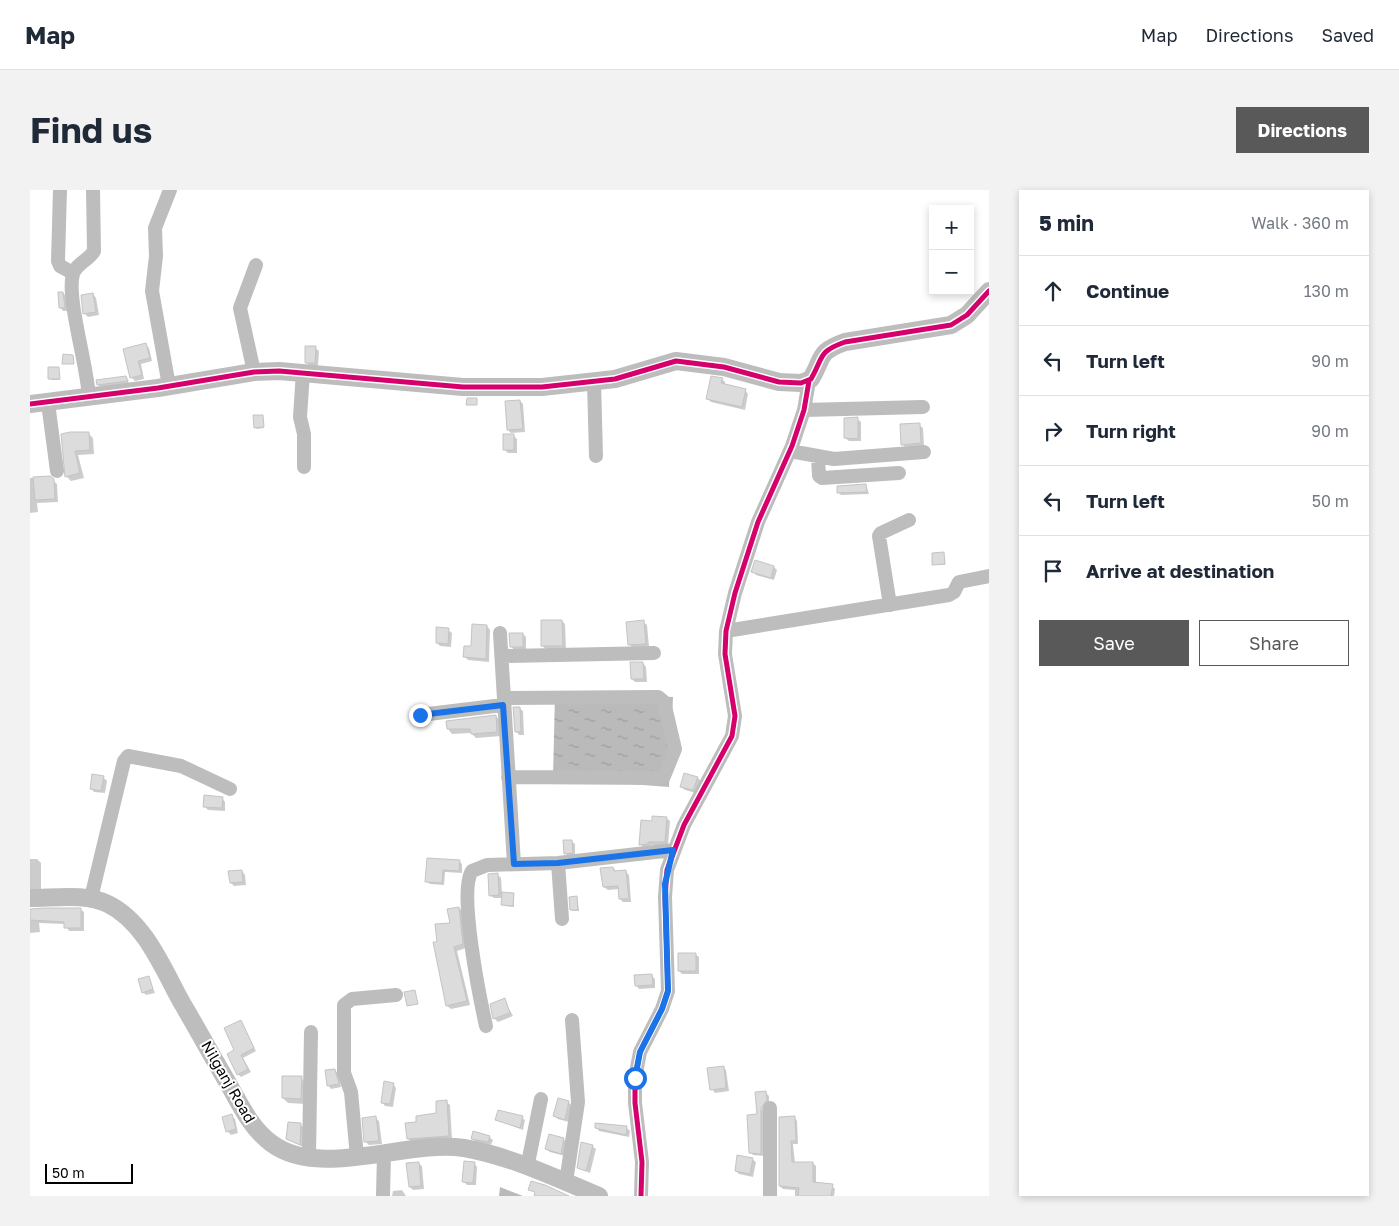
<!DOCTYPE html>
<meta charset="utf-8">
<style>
:root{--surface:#fff;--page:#f2f2f3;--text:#1f2937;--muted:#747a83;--line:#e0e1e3;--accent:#595959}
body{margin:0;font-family:"Golos Text",sans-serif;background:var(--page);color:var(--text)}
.controls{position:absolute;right:15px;top:15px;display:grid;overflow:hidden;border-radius:0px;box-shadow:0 2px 8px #0003}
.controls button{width:45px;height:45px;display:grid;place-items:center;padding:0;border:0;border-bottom:1px solid var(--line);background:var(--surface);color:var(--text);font:25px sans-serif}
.scale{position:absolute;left:15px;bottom:12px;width:88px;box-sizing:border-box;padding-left:5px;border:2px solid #000;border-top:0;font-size:14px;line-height:18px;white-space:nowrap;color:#000;-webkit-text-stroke:4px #fff;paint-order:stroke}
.stop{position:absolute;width:15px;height:15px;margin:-11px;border:4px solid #1a73e8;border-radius:50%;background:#fff}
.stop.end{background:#1a73e8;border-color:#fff;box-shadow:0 1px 5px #0008}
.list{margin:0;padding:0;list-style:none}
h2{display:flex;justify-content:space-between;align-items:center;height:65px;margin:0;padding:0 20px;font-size:21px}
h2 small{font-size:16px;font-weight:400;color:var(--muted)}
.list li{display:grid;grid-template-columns:32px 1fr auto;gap:15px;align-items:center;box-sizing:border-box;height:70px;padding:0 20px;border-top:1px solid var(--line)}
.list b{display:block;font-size:19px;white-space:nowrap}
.list em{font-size:16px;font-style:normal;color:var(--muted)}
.actions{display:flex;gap:10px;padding:15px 20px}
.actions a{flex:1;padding:11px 0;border:1px solid var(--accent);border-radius:0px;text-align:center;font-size:18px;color:var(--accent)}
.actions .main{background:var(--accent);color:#fff}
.icon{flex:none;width:28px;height:28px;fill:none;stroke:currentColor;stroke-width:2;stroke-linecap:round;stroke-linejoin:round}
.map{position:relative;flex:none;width:959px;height:1006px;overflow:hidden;border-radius:0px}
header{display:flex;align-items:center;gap:30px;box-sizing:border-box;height:70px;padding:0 25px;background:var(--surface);border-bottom:1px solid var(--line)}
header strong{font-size:24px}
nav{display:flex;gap:28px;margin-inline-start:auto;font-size:18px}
.intro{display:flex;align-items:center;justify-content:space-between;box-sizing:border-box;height:120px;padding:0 30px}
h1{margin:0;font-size:35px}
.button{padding:12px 22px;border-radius:0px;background:var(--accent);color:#fff;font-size:18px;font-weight:700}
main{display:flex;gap:30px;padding:0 30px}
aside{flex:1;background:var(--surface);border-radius:0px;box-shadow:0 2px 8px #0003}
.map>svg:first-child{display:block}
</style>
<header>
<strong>Map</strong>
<nav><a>Map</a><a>Directions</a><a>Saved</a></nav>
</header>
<div class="intro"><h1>Find us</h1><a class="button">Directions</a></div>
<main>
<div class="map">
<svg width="959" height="1006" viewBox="0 0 959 1006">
<defs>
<pattern id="water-ripples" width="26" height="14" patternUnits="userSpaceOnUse" patternTransform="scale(1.25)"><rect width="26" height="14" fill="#bababa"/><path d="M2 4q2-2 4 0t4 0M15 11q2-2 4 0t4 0" fill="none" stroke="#9e9e9e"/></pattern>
</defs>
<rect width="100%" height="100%" fill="#fff"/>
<path fill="url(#water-ripples)" d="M 525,503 L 643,507 L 639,597 L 523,588 Z
M 470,997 L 493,1006 L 469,1006 Z"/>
<path fill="#0003" d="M 33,103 L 36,106 L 38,121 L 33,121 L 30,117 Z
M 63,104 L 66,108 L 69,125 L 58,127 L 55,124 Z
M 116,155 L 119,158 L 122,171 L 111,174 L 114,189 L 105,191 L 101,187 L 95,160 Z
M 285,158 L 289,161 L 288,176 L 279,176 L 276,172 Z
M 28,178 L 30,190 L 21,190 L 20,189 Z
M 96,187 L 99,193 L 70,197 L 68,194 L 67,191 Z
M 692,189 L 695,192 L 695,195 L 715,200 L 718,204 L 715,220 L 681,212 L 678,209 Z
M 490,211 L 493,214 L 495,242 L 481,243 L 478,240 Z
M 232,226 L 234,238 L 227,239 L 225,237 Z
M 827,229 L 831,232 L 831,251 L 819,251 L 815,248 Z
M 889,235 L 893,238 L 894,256 L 876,258 L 872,254 Z
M 58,243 L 63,248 L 64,264 L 48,265 L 54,288 L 41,291 L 36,286 L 32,245 Z
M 484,246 L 487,249 L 487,263 L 478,263 L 474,259 Z
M 19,287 L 27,294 L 28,312 L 7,313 L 8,322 L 0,323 L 0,288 Z
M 836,295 L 839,304 L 811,305 L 808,302 Z
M 914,364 L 915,375 L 905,375 L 903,374 Z
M 744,377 L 747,380 L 744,390 L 726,385 L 723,381 Z
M 532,431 L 535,434 L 536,459 L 516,459 L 512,456 Z
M 613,432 L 617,435 L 619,457 L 603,458 L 599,454 Z
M 457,436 L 460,440 L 459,472 L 438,470 L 435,467 Z
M 418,440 L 422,443 L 421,457 L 410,456 L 407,453 Z
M 493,444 L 496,447 L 496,460 L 484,460 L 481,456 Z
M 613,473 L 616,477 L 617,492 L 605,492 L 602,489 Z
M 489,518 L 493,521 L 494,545 L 489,545 L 486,541 Z
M 466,526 L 470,531 L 471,546 L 446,548 L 441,543 L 422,544 L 418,539 Z
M 655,584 L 668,588 L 671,591 L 666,603 L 655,600 L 651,597 Z
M 73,587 L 77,591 L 75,603 L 64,602 L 61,598 Z
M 192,608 L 195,612 L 195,621 L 178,620 L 174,616 Z
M 636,628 L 640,631 L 638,655 L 621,655 L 621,657 L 614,658 L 611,655 L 623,632 Z
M 541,651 L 545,654 L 545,666 L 538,666 L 535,663 Z
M 0,669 L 7,669 L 11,673 L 11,700 L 0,701 Z
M 398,669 L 429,671 L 432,674 L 432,683 L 415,682 L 414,695 L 400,694 L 397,691 Z
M 583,678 L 586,681 L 596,682 L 599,685 L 601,712 L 593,712 L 590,709 L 589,699 L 578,700 L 574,697 Z
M 212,681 L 215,685 L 216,695 L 204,696 L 201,693 Z
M 468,685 L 471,688 L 472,703 L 484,706 L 484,717 L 474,716 L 473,708 L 464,708 L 460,705 Z
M 547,708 L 549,721 L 543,721 L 541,720 Z
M 429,718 L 433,722 L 436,758 L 427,761 L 440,815 L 421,819 L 417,816 L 409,753 Z
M 50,719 L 54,722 L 54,741 L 39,741 L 35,734 L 9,733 L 10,742 L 0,743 L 0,721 Z
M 665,764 L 669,767 L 669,784 L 652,784 L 649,781 Z
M 621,785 L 625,789 L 625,798 L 609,799 L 606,795 Z
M 118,787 L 125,803 L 116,805 L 113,802 Z
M 474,810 L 483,826 L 468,832 L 465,829 L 462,814 Z
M 211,831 L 226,861 L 213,868 L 221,882 L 211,887 L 208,884 L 206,861 Z
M 693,877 L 696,880 L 699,901 L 685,903 L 682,899 Z
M 305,880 L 308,884 L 311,897 L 301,899 L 298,895 Z
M 271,888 L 276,893 L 276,914 L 258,913 L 253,908 Z
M 363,894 L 366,898 L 363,917 L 355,916 L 352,912 Z
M 736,903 L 739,906 L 739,913 L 734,966 L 723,965 L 720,962 Z
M 416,912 L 420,915 L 422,949 L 382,952 L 378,949 L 387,933 L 408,925 Z
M 538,912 L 542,916 L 539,932 L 528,929 L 524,926 Z
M 201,926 L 205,929 L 208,943 L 201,945 L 197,941 Z
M 764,927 L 767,931 L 768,954 L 763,954 L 765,973 L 783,973 L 786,976 L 786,993 L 802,996 L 805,999 L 804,1006 L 765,1006 L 765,1000 L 753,999 L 750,996 Z
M 345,928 L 349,931 L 352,954 L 339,955 L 336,952 L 334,929 Z
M 492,928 L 495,930 L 493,940 L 467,930 Z
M 270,934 L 274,938 L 273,957 L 257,948 Z
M 566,937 L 596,937 L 600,941 L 599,947 L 569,941 Z
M 459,947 L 463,950 L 461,955 L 445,952 L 442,948 Z
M 533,949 L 537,952 L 535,966 L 520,962 L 516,959 Z
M 562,956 L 566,959 L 560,983 L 548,978 Z
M 722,969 L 726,972 L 723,987 L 709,984 L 706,981 Z
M 388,973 L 392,976 L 394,999 L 383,1000 L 380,997 Z
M 444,973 L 447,977 L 446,995 L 437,995 L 433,991 Z
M 372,1000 L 376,1006 L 362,1006 L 363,1001 Z"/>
<path fill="#dcdcdc" stroke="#c4c4c4" d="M 28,102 L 33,102 L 35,118 L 29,118 Z
M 63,103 L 66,122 L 53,124 L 51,105 Z
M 116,153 L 120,168 L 108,171 L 112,185 L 100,188 L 93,159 Z
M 275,156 L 286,156 L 285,173 L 275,173 Z
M 33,164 L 43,165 L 44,174 L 32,174 Z
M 18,177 L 29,177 L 30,189 L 18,189 Z
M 96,186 L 98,191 L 67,195 L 66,190 Z
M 681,186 L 693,188 L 691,193 L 716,199 L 712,217 L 676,209 Z
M 437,208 L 447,208 L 447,215 L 436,215 Z
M 490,210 L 493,239 L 477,240 L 475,211 Z
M 223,225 L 233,225 L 234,237 L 224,238 Z
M 828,227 L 828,249 L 814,248 L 814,228 Z
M 890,233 L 891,253 L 871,255 L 870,234 Z
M 40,242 L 59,242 L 60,260 L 45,261 L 50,283 L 35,287 L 31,244 Z
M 473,244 L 484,244 L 484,260 L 473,260 Z
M 20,286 L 24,289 L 25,309 L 5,310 L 3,287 Z
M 836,294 L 837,302 L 807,303 L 807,296 Z
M 914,362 L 915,374 L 902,375 L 902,363 Z
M 725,370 L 744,376 L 741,388 L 721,382 Z
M 511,430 L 532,430 L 533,456 L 511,456 Z
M 614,430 L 616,454 L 598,455 L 596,432 Z
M 442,434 L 457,435 L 456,469 L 433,467 L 434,456 L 441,456 Z
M 406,437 L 419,438 L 418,454 L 406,453 Z
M 479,443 L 493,443 L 493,457 L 480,457 Z
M 600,472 L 613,472 L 614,489 L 601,489 Z
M 483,517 L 490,517 L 491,542 L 485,542 Z
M 466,525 L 467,542 L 441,544 L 440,539 L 417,539 L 416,531 Z
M 654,583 L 668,587 L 663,600 L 650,597 Z
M 62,584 L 74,586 L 71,601 L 60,599 Z
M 174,605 L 193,607 L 192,618 L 173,617 Z
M 622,626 L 637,627 L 635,652 L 618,652 L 618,654 L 609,655 L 611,630 L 622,631 Z
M 533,650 L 542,650 L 543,663 L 534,664 Z
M 397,668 L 430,670 L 429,681 L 413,680 L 412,693 L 395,692 Z
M 583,677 L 584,681 L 596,680 L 599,709 L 589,709 L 588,696 L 573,697 L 570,678 Z
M 212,680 L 213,692 L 200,693 L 198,681 Z
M 468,683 L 469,705 L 459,706 L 458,684 Z
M 472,702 L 484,703 L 483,716 L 471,715 Z
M 547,706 L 548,720 L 540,720 L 539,707 Z
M 429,717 L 433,754 L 424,757 L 437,811 L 416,816 L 403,752 L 407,752 L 405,734 L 420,733 L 417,719 Z
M 15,718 L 51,718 L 51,738 L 34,738 L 34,732 L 0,730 L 0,719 Z
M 648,763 L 666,763 L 666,781 L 648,781 Z
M 622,784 L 623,795 L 605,796 L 604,785 Z
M 119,786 L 123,799 L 112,803 L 108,789 Z
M 385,800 L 388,814 L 377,816 L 374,802 Z
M 475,808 L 480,823 L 463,829 L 460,814 Z
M 211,830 L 224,858 L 211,865 L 218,879 L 207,885 L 197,864 L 204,860 L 194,838 Z
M 694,876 L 696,898 L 680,900 L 677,878 Z
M 305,879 L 309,894 L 297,896 L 295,880 Z
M 252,886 L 272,886 L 271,909 L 252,908 Z
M 354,891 L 364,893 L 360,914 L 351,913 Z
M 736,901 L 737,910 L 731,918 L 731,964 L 719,963 L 717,925 L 727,924 L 725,902 Z
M 528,908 L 539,911 L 535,930 L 523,926 Z
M 417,910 L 419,946 L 377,949 L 375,933 L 386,932 L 386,926 L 406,923 L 406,911 Z
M 468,920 L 493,926 L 490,938 L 465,930 Z
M 202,924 L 206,939 L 196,942 L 192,927 Z
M 346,926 L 349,951 L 334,952 L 332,928 Z
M 765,926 L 766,951 L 761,951 L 762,972 L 783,972 L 783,992 L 803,994 L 801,1006 L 768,1006 L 769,998 L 749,996 L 749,927 Z
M 258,932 L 271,933 L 270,955 L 256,949 Z
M 565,933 L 597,936 L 596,945 L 565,938 Z
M 443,941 L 460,946 L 458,952 L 441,949 Z
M 519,944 L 534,948 L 531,964 L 515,959 Z
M 551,952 L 563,955 L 556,981 L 547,978 Z
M 707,965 L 723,968 L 720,984 L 705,981 Z
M 434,971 L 445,972 L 443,993 L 432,992 Z
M 389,972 L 391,996 L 379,997 L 376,973 Z
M 501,991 L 515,995 L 539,1006 L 504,1006 L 505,1002 L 498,1000 Z"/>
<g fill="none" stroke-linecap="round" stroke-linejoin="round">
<path stroke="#bdbdbd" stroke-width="14" d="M 30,0 L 28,71 L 30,76 L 43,83
M 224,182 L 210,118 L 226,75
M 273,182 L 270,227 L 274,244 L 274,277
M 564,192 L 566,266
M 139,196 L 122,101 L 126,66 L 125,38 L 140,0
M 59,208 C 58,178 36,107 43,84 C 46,74 59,70 64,61 L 63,0
M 18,213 L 27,281
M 774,220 L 893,217
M 760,261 L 804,269 L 894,262
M 788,267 L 789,286 L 792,288 L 869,283
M 860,415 L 849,346 L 851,343 L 879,330
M 696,441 L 919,405 L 924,402 L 929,392 L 959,386
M 470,443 L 484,674
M 472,466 L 624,463
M 474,508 L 628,507 L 634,512 L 645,559 L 634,586 L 630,588 L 478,587
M 390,525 L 473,515
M 528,673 L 532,729
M 61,708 L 94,571 L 98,566 L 151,576 L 200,599
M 456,836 C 450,809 428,701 442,681 L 457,675 L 528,673 L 643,660
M 279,966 L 281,842
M 327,967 L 321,902 L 314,883 L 314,815 L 322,809 L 366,805
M 497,978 L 511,909
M 536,992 L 548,912 L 542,830
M 353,1006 L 354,964
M 611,1006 L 612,972 L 605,913 L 605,888 L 610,862 L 632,819 L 638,801 L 635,707 L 637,680 L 654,635 L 702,546 L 705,526 L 695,464 L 696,441 L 705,403 L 728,332 L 762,256 L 774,220 L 779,191
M 740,1006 L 740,918"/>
<path stroke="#bdbdbd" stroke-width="18" d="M 0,214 L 128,198 L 224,182 L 249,181 L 433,197 L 512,197 L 585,189 L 646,171 L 694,177 L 749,192 L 771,193 L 781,189 C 794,167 787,162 815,152 L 921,135 L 937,125 L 959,101
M 0,708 C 25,708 56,703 78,714 C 115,732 133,779 152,813 C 168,840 183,868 199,895 C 211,916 221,938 241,953 C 290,990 377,949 434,958 C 480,966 526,988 569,1006"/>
<g stroke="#fff" stroke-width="8">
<path id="cycleway" d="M 0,214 L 128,198 L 224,182 L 249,181 L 433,197 L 512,197 L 585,189 L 646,171 L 694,177 L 749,192 L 771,193 L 781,189 C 794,167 787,162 815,152 L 921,135 L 937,125 L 959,101
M 611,1006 L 612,972 L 605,913 L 605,888 L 610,862 L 632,819 L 638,801 L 635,707 L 637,680 L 654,635 L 702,546 L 705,526 L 695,464 L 696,441 L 705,403 L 728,332 L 762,256 L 774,220 L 779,191"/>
</g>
<use href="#cycleway" stroke="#d6006c" stroke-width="5"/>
</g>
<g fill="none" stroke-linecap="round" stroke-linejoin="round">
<path stroke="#1a73e8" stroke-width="6" d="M 390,525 L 473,515 L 484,674 L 528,673 L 643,660 L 635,694 L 638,801 L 632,819 L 610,862 L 605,888"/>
</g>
<g text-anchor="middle" stroke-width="4" stroke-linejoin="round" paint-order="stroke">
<g font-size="15" fill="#000" stroke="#fff">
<text transform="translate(198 892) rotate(60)" y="5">Nilganj Road</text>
</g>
</g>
</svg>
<div class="controls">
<button>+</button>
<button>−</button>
</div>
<div class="scale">50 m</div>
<div class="stop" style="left:605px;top:888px"></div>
<div class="stop end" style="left:390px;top:525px"></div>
</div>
<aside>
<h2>5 min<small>Walk · 360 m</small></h2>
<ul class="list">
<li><svg class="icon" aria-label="ahead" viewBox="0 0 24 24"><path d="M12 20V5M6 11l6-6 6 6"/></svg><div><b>Continue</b></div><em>130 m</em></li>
<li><svg class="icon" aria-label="left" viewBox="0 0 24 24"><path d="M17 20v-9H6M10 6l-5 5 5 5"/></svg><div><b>Turn left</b></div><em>90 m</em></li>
<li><svg class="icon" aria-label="right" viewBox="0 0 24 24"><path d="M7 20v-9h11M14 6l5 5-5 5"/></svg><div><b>Turn right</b></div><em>90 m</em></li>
<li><svg class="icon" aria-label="left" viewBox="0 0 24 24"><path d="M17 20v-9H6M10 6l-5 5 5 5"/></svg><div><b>Turn left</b></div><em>50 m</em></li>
<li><svg class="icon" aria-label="arrive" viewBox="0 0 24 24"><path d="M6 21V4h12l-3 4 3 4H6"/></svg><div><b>Arrive at destination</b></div></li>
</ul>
<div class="actions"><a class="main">Save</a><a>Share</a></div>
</aside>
</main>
